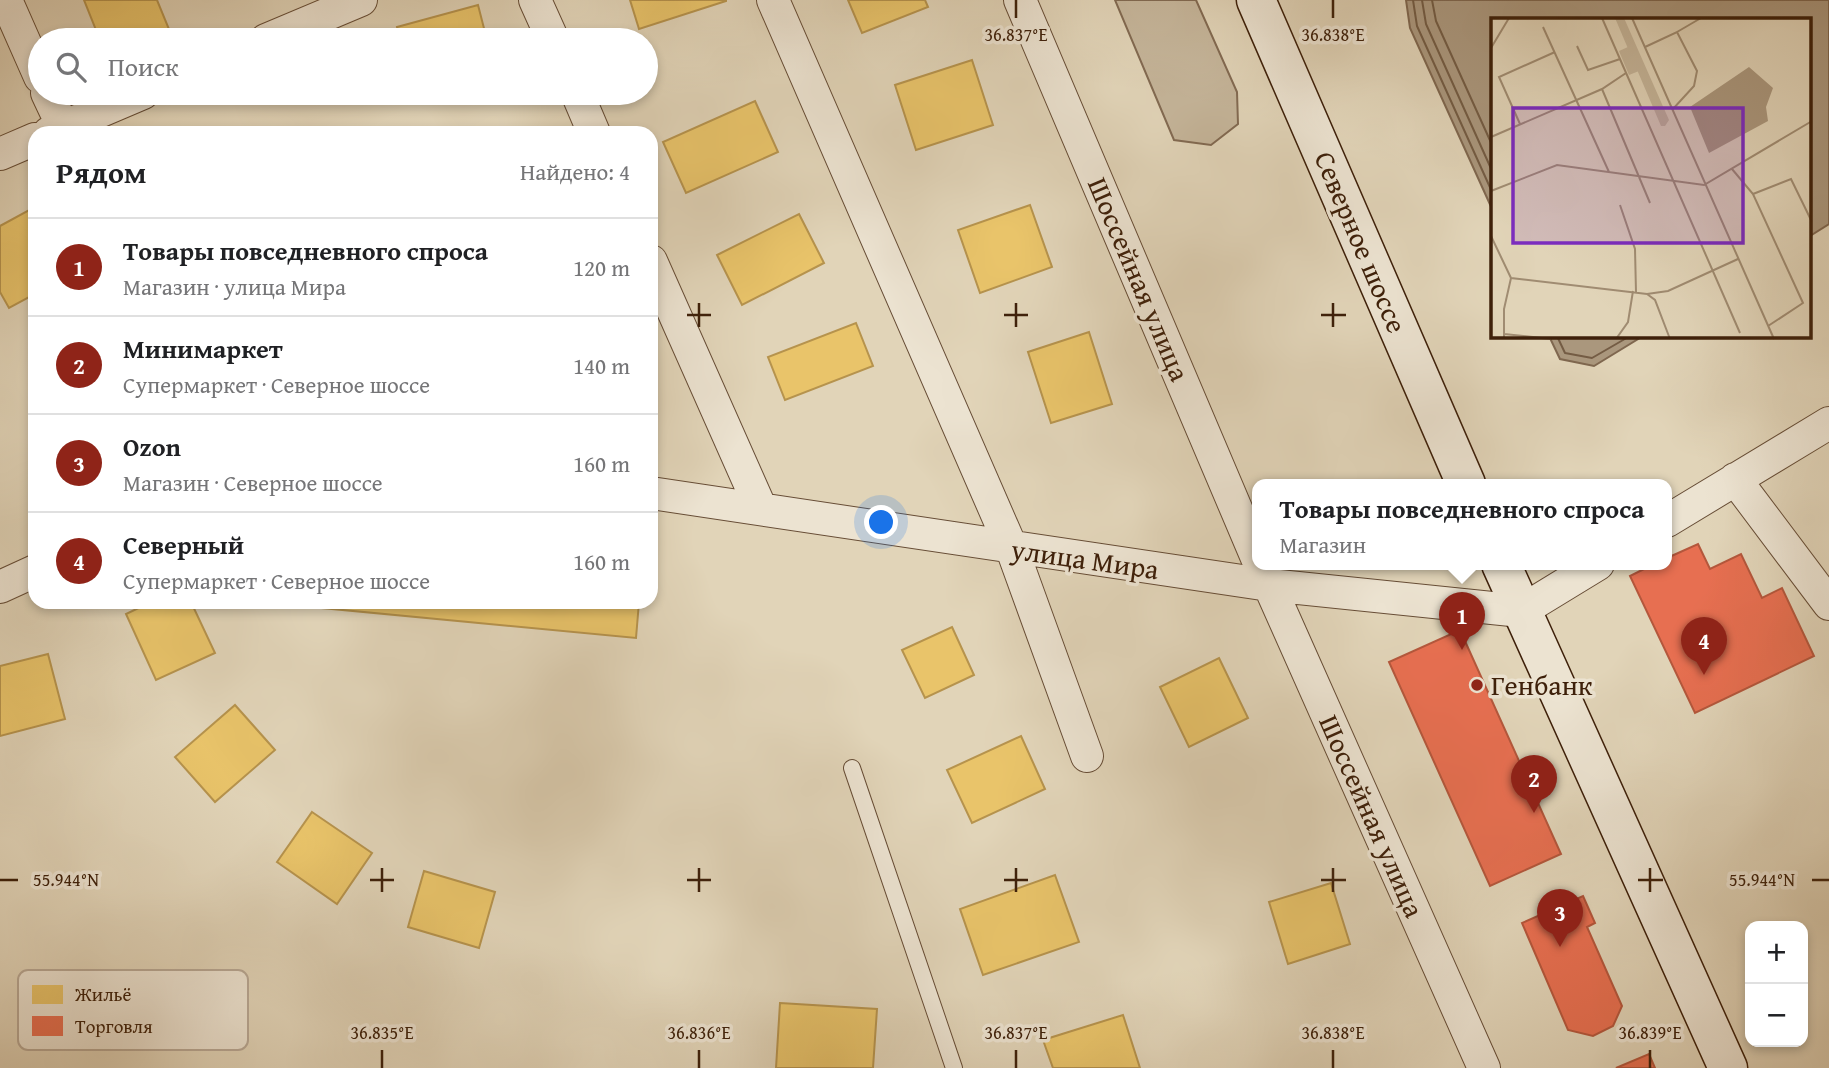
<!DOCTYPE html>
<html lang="ru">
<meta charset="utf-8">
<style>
:root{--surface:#fff;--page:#f6f6f6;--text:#202124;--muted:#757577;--line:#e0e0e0;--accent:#8f2418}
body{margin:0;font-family:"Gentium Book Plus",serif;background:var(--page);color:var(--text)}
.controls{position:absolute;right:21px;bottom:21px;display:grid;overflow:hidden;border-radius:14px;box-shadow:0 4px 10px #0003}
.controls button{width:63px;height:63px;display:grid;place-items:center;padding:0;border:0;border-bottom:2px solid var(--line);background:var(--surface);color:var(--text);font:35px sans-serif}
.you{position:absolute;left:882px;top:523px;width:24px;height:24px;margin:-18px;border:5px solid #fff;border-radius:50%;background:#1a73e8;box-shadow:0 0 0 10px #1a73e833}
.badge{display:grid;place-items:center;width:46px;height:46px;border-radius:50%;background:var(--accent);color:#fff;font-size:23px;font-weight:700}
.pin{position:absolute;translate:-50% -58px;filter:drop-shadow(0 2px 4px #0008)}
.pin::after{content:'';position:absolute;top:37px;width:24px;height:21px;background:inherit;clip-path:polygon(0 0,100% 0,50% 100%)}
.popup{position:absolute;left:1252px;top:479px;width:420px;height:91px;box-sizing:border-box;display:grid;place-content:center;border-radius:14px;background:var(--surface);filter:drop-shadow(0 2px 5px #0005);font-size:23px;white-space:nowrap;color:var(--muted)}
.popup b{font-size:26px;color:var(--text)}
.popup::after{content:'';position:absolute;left:50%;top:100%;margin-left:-14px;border:14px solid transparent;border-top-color:var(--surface)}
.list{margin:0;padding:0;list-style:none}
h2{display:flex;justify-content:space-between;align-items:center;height:91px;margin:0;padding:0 28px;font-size:30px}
h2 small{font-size:23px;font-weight:400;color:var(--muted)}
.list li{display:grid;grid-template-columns:46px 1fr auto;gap:21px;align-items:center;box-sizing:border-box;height:98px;padding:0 28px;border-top:2px solid var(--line)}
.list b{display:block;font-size:26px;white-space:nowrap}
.list p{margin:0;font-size:23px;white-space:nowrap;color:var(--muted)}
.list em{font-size:23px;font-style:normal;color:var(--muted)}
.icon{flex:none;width:38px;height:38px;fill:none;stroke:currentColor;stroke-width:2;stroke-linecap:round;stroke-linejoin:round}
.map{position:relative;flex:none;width:1829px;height:1068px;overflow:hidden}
.search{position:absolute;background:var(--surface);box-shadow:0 4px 10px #0003;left:28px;top:28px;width:630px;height:77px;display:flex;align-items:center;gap:18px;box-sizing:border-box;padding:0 24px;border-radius:38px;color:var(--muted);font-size:26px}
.panel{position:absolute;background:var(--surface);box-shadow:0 4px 10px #0003;left:28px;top:126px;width:630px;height:483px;border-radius:21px}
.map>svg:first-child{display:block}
</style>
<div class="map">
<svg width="1829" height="1068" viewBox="0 0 1829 1068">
<rect width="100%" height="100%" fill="#e1d4b8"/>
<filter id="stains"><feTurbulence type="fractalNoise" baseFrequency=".00286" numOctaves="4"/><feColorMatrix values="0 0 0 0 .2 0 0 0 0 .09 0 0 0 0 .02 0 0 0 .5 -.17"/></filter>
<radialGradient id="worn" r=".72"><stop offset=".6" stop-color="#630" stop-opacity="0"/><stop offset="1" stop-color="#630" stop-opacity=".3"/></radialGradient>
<path fill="#c5b59a" stroke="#826a52" stroke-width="2" d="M 1115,0 L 1196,0 L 1237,92 L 1238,124 L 1211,145 L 1174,140 Z"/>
<path fill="#aa977d" stroke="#7f674f" stroke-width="2" d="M 1406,0 L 1829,0 L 1829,224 L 1810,236 L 1810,19 L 1493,19 L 1493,211 L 1410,28 Z
M 1549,336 L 1643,336 L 1594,366 L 1560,359 Z"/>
<path fill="#e9c46a" stroke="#b6934d" stroke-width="2" d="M 84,0 L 157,0 L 173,39 L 100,40 Z
M 630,0 L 726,0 L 726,1 L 639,29 Z
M 848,0 L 925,0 L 928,7 L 862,33 Z
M 478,5 L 487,40 L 400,40 L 397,27 Z
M 972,60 L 993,125 L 916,150 L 895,85 Z
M 415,93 L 441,93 L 417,99 Z
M 755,101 L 778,152 L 686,193 L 663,142 Z
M 1030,205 L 1052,267 L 980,293 L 958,230 Z
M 31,209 L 35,216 L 35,294 L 9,308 L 0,292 L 0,226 Z
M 799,214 L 824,263 L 742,305 L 717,255 Z
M 856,323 L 873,366 L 785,400 L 768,357 Z
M 1089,332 L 1112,404 L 1051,423 L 1028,352 Z
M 151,602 L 191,602 L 215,653 L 156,680 L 126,614 Z
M 292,602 L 639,602 L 636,638 L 291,605 Z
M 952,627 L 974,675 L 925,698 L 902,650 Z
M 48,654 L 65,719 L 0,736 L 0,666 Z
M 1219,658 L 1248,718 L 1189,747 L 1160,687 Z
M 235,705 L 275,750 L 215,802 L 175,757 Z
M 1021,736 L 1045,789 L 972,823 L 947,770 Z
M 312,812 L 372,853 L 337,904 L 277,862 Z
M 424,871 L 495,892 L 479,948 L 408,927 Z
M 1055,875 L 1079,942 L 983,975 L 960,909 Z
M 1331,883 L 1350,944 L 1288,964 L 1269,902 Z
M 780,1003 L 877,1009 L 873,1068 L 776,1068 Z
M 1123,1015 L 1140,1068 L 1053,1068 L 1043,1040 Z"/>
<path fill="#e76f51" stroke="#b4573c" stroke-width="2" d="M 1698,544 L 1710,569 L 1741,554 L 1762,598 L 1782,588 L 1814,656 L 1695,713 L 1630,576 L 1654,564 L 1667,564 L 1667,558 Z
M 1460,630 L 1561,854 L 1490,886 L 1389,662 Z
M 1583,896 L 1595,923 L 1587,927 L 1622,1006 L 1613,1026 L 1593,1036 L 1568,1030 L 1522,923 Z
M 1649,1054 L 1655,1068 L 1616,1068 Z"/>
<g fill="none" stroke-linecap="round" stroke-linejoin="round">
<path stroke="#745c44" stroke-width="2" d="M 1413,0 L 1417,26 L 1493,194
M 1422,0 L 1426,24 L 1493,173
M 1432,0 L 1436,21 L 1493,147
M 1557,336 L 1565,353 L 1592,358 L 1630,336"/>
<g stroke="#674d36" stroke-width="18">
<path id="service" d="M 852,768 L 954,1068"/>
</g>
<g stroke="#674d36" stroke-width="34">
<path id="minor" d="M 6,0 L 40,77
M 535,0 L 553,40
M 773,0 L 1012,549 L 1087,756
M 1020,0 L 1257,558
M 266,40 L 361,0
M 47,93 L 63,127
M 577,93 L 594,133
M 49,133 L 143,93
M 0,154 L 35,139
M 651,261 L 761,509
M 1735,479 L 1829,604
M 651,493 L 1269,585 L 1521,611 L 1598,564
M 1667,521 L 1829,423
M 1262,569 L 1484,1068
M 0,587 L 35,571"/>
</g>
<g stroke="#3e200a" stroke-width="41">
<path id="secondary" d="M 1256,0 L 1466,484
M 1501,564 L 1728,1068"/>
</g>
<use href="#service" stroke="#ece3d1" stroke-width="16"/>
<use href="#minor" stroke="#ece3d1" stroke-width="32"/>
<use href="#secondary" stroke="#ece3d1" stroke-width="38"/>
</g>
<path fill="none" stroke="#3e200a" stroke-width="2.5" d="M 1016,0 L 1016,18M 1333,0 L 1333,18M 699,303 L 699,327M 1016,303 L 1016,327M 1333,303 L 1333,327M 687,315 L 711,315M 1004,315 L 1028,315M 1321,315 L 1346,315M 382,868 L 382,892M 699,868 L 699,892M 1016,868 L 1016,892M 1333,868 L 1333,892M 1650,868 L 1650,892M 0,880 L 18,880M 370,880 L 394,880M 687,880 L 711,880M 1004,880 L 1028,880M 1321,880 L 1346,880M 1638,880 L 1663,880M 1812,880 L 1829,880M 382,1050 L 382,1068M 699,1050 L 699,1068M 1016,1050 L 1016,1068M 1333,1050 L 1333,1068M 1650,1050 L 1650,1068"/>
<circle fill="#8f2418" stroke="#ece3d1" stroke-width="2.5" cx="1477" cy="685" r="7"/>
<g text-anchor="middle" stroke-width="7" stroke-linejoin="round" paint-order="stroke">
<g font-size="28" fill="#3e200a" stroke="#ece3d1">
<text transform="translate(1361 242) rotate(67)" y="10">Северное шоссе</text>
<text transform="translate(1139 279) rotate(67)" y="10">Шоссейная улица</text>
<text transform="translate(1085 559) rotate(8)" y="10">улица Мира</text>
<text transform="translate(1372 816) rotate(66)" y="10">Шоссейная улица</text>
</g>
<g font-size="28" fill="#3e200a" stroke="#ece3d1" text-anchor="start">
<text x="1491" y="695">Генбанк</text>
</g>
</g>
<g transform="translate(1491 18)">
<rect width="320" height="320" fill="#e1d4b8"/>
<path d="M 124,0 L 133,0 L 178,102 L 174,108 L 170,108 ZM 137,29 L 148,53 L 138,57 L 128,33 Z" fill="#c5b59a"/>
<path d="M 258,49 L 282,70 L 275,89 L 277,103 L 218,135 L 199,89 Z" fill="#aa977d"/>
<path fill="none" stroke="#a08c72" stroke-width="2" d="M 111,0 L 249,315M 141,0 L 283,321M 52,9 L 118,154M 186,14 L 210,0M 86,28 L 97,52 L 129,41M 154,29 L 186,14 L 206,53 L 203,68 L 181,92M 0,30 L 18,0M 111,71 L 159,185M 29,106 L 8,59 L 64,34M 0,119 L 111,71 L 135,55M 241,151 L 262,176 L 312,285 L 277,308M 0,173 L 66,147 L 213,167 L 321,103M 262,176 L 300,161 L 321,204M 129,187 L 144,231 L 145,274M 0,218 L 20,260 L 156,276 L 177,273 L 247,241M 156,276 L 164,282 L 179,321M 13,316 L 60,321M 13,321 L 13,291 L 20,260M 125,321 L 137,304 L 142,273"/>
<path fill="#7b2cbf" fill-opacity="0.15" stroke="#7b2cbf" stroke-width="3.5" d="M 22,90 L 252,90 L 252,225 L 22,225 Z"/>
<rect width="320" height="320" fill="none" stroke="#3e200a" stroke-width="3.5"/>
</g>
<rect x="18" y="970" width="230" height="80" rx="10" fill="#ece3d1" stroke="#b8a895" stroke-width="2"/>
<rect x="32" y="985" width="31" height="19" fill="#e9c46a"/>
<rect x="32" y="1016" width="31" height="20" fill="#e76f51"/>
<g font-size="19" fill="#3e200a">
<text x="75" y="1001">Жильё</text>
<text x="75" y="1033">Торговля</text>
</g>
<g font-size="18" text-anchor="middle" fill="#3e200a" stroke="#ece3d1" stroke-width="7" stroke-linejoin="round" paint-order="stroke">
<text x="1016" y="41">36.837°E</text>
<text x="1333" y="41">36.838°E</text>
<text x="66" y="886">55.944°N</text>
<text x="1762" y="886">55.944°N</text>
<text x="382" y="1039">36.835°E</text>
<text x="699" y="1039">36.836°E</text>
<text x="1016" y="1039">36.837°E</text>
<text x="1333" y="1039">36.838°E</text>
<text x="1650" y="1039">36.839°E</text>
</g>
<rect width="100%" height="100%" filter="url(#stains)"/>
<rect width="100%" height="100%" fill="url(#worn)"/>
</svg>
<div class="controls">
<button>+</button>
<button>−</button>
</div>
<div class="you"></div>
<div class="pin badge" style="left:1462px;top:650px">1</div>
<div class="popup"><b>Товары повседневного спроса</b>Магазин</div>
<div class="pin badge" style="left:1534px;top:813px">2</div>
<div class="pin badge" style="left:1560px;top:947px">3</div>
<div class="pin badge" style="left:1704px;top:675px">4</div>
<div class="search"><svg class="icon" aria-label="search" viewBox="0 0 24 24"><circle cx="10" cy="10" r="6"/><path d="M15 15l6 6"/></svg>Поиск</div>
<section class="panel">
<h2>Рядом<small>Найдено: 4</small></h2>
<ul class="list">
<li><span class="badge">1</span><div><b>Товары повседневного спроса</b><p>Магазин · улица Мира</p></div><em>120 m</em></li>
<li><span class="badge">2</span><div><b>Минимаркет</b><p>Супермаркет · Северное шоссе</p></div><em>140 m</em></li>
<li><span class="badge">3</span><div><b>Ozon</b><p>Магазин · Северное шоссе</p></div><em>160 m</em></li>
<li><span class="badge">4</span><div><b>Северный</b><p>Супермаркет · Северное шоссе</p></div><em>160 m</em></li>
</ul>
</section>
</div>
